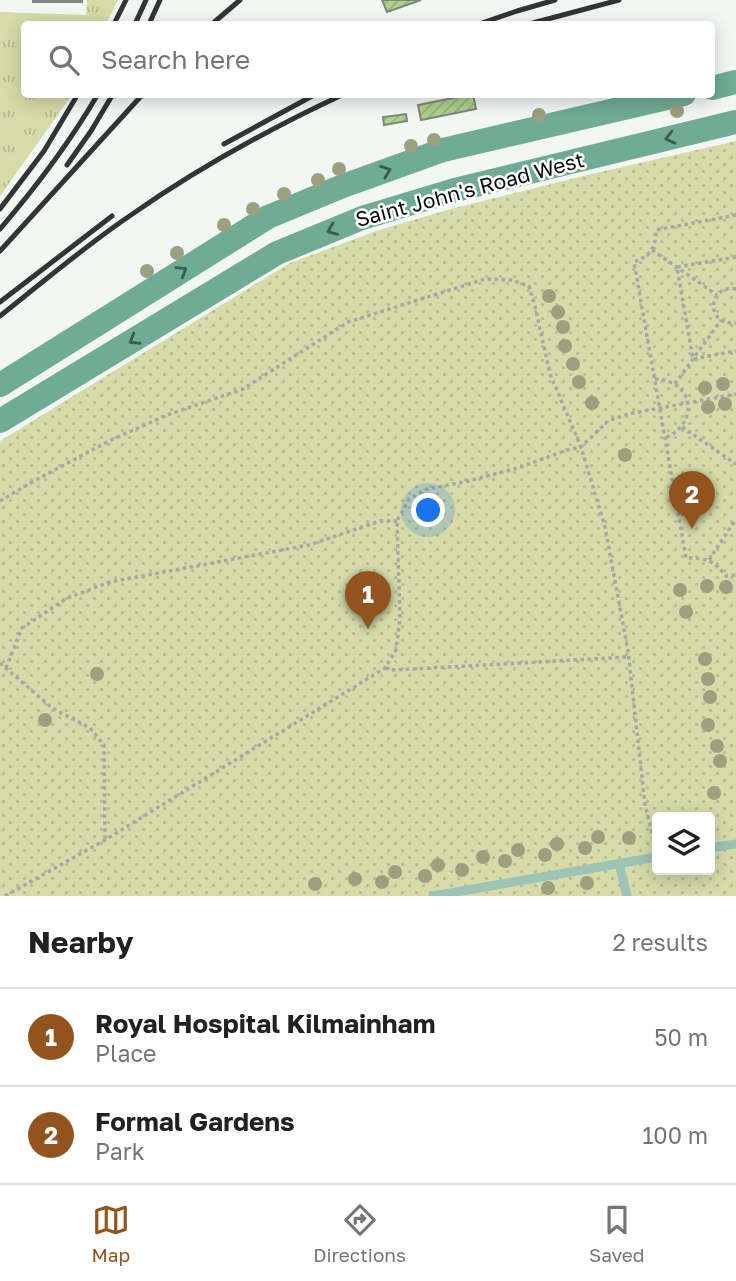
<!DOCTYPE html>
<style>
:root{--surface:#fff;--page:#f2f2f2;--text:#202124;--muted:#757577;--line:#e0e0e0;--accent:#93531e}
body{margin:0;font-family:"Golos Text",sans-serif;background:var(--page);color:var(--text)}
.controls{position:absolute;right:21px;bottom:21px;display:grid;overflow:hidden;border-radius:7px;box-shadow:0 4px 18px #0003}
.controls button{width:63px;height:63px;display:grid;place-items:center;padding:0;border:0;border-bottom:2px solid var(--line);background:var(--surface);color:var(--text);font:35px sans-serif}
.you{position:absolute;left:429px;top:511px;width:24px;height:24px;margin:-18px;border:5px solid #fff;border-radius:50%;background:#1a73e8;box-shadow:0 0 0 10px #1a73e833}
.badge{display:grid;place-items:center;width:46px;height:46px;border-radius:50%;background:var(--accent);color:#fff;font-size:23px;font-weight:700}
.pin{position:absolute;translate:-50% -58px;filter:drop-shadow(0 2px 4px #0008)}
.pin::after{content:'';position:absolute;top:37px;width:24px;height:21px;background:inherit;clip-path:polygon(0 0,100% 0,50% 100%)}
.list{margin:0;padding:0;list-style:none}
h2{display:flex;justify-content:space-between;align-items:center;height:91px;margin:0;padding:0 28px;font-size:30px}
h2 small{font-size:23px;font-weight:400;color:var(--muted)}
.list li{display:grid;grid-template-columns:46px 1fr auto;gap:21px;align-items:center;box-sizing:border-box;height:98px;padding:0 28px;border-top:2px solid var(--line)}
.list b{display:block;font-size:26px;white-space:nowrap}
.list p{margin:0;font-size:23px;white-space:nowrap;color:var(--muted)}
.list em{font-size:23px;font-style:normal;color:var(--muted)}
.icon{flex:none;width:38px;height:38px;fill:none;stroke:currentColor;stroke-width:2;stroke-linecap:round;stroke-linejoin:round}
.map{position:relative;flex:none;width:736px;height:896px;overflow:hidden}
.search{position:absolute;background:var(--surface);box-shadow:0 4px 18px #0003;left:21px;right:21px;top:21px;height:77px;display:flex;align-items:center;gap:18px;box-sizing:border-box;padding:0 24px;border-radius:7px;color:var(--muted);font-size:26px}
.sheet{height:287px;background:var(--surface)}
nav{display:flex;justify-content:space-around;align-items:center;box-sizing:border-box;height:98px;border-top:2px solid var(--line);background:var(--surface);font-size:19px;color:var(--muted)}
nav a{display:grid;justify-items:center;gap:4px}
nav .on{color:var(--accent)}
.map>svg:first-child{display:block}
</style>
<div class="map">
<svg width="736" height="896" viewBox="0 0 736 896">
<defs>
<pattern id="grass-tufts" width="24" height="20" patternUnits="userSpaceOnUse" patternTransform="scale(1.75)"><rect width="24" height="20" fill="#d6dba9"/><path d="M3 7l-1-3M5 7V3M7 7l1-3M15 17l-1-3M17 17v-4M19 17l1-3" fill="none" stroke="#b6bb90"/></pattern>
<pattern id="park-dots" width="8" height="8" patternUnits="userSpaceOnUse" patternTransform="scale(1.75)"><rect width="8" height="8" fill="#d6dba9"/><path d="M2 2h.1M6 6h.1" fill="none" stroke="#b6bb90" stroke-width="1.8" stroke-linecap="round"/></pattern>
<pattern id="building-hatch" width="6" height="6" patternUnits="userSpaceOnUse" patternTransform="scale(1.75)"><rect width="6" height="6" fill="#acd28b"/><path d="M-1 1l2-2M0 6l6-6M5 7l2-2" fill="none" stroke="#93b377"/></pattern>
</defs>
<rect width="100%" height="100%" fill="#f2f7f3"/>
<path fill="url(#grass-tufts)" d="M 87,0 L 118,0 L 106,24 L 24,24 L 24,94 L 72,95 L 0,196 L 0,12 L 86,15 Z"/>
<path fill="url(#park-dots)" fill-rule="evenodd" d="M 736,141 L 736,896 L 0,896 L 0,441 L 290,263 L 379,230 L 451,209 L 583,176 ZM 657,817 L 710,817 L 710,870 L 657,870 Z"/>
<path fill="url(#building-hatch)" stroke="#838581" stroke-width="2" d="M 33,0 L 59,0 L 59,2 L 33,2 Z
M 59,0 L 82,0 L 82,2 L 59,2 Z
M 382,0 L 421,0 L 387,12 Z
M 473,94 L 476,109 L 421,120 L 418,105 Z
M 406,114 L 407,121 L 384,125 L 383,117 Z"/>
<g fill="none" stroke-linecap="round" stroke-linejoin="round">
<path stroke="#a5a9a6" stroke-width="3.5" stroke-dasharray="3.5 3.5" stroke-linecap="butt" d="M 736,215 L 656,230 C 656,248 651,255 634,262 L 686,558 C 707,558 713,560 726,576 L 736,575
M 652,250 L 717,295
M 736,257 L 677,267 L 693,359 L 736,351
M 736,289 C 707,284 705,326 736,323
M 655,379 C 694,380 700,423 665,438
M 675,384 L 721,320
M 682,427 L 736,464
M 0,501 L 32,482 L 109,441 L 167,415 L 243,389 L 348,322 L 485,279 L 511,280 L 529,286 L 535,306 L 550,374 L 581,447 L 605,527 L 628,651 L 645,804 L 655,845
M 709,560 L 736,519
M 0,663 L 52,708 L 90,728 L 104,745 L 105,840
M 6,668 L 22,628 L 67,598 L 110,582 L 309,545 L 380,521 L 397,521
M 385,668 L 394,670 L 628,657
M 5,896 L 105,840 L 385,668 L 396,650 L 400,618 L 397,521 L 409,499 L 427,489 L 464,482 L 518,468 L 567,450 L 581,447 L 608,421 L 628,414 L 736,394"/>
<path stroke="#9dc4b5" stroke-width="9" d="M 710,848 L 736,844
M 619,863 L 627,896
M 433,896 L 657,857"/>
<path stroke="#6fab95" stroke-width="24" d="M 712,88 L 736,82
M 0,385 L 268,217 L 343,186 L 443,150 L 684,94
M 0,421 L 277,253 L 362,218 L 455,190 L 736,122"/>
<path stroke="#323533" stroke-width="5" d="M 114,24 L 126,0
M 135,24 L 146,0
M 149,24 L 160,0
M 212,24 L 240,0
M 479,24 L 517,11 L 555,0
M 529,24 L 619,0
M 224,144 L 316,94
M 67,165 L 91,131 L 113,94
M 0,209 L 44,151 L 78,94
M 0,229 C 36,187 70,142 98,94
M 0,251 L 143,94
M 0,302 L 112,216
M 0,316 C 43,282 85,246 131,215 C 198,168 269,129 344,94"/>
</g>
<g fill="#9ca07e">
<circle cx="677" cy="111" r="7"/>
<circle cx="539" cy="115" r="7"/>
<circle cx="434" cy="140" r="7"/>
<circle cx="411" cy="146" r="7"/>
<circle cx="339" cy="169" r="7"/>
<circle cx="318" cy="180" r="7"/>
<circle cx="284" cy="194" r="7"/>
<circle cx="253" cy="209" r="7"/>
<circle cx="224" cy="225" r="7"/>
<circle cx="177" cy="253" r="7"/>
<circle cx="147" cy="271" r="7"/>
<circle cx="549" cy="296" r="7"/>
<circle cx="558" cy="312" r="7"/>
<circle cx="563" cy="327" r="7"/>
<circle cx="565" cy="346" r="7"/>
<circle cx="573" cy="364" r="7"/>
<circle cx="579" cy="382" r="7"/>
<circle cx="723" cy="384" r="7"/>
<circle cx="705" cy="388" r="7"/>
<circle cx="592" cy="403" r="7"/>
<circle cx="725" cy="404" r="7"/>
<circle cx="708" cy="407" r="7"/>
<circle cx="625" cy="455" r="7"/>
<circle cx="707" cy="586" r="7"/>
<circle cx="726" cy="587" r="7"/>
<circle cx="680" cy="590" r="7"/>
<circle cx="686" cy="612" r="7"/>
<circle cx="705" cy="659" r="7"/>
<circle cx="97" cy="674" r="7"/>
<circle cx="708" cy="679" r="7"/>
<circle cx="710" cy="697" r="7"/>
<circle cx="45" cy="720" r="7"/>
<circle cx="708" cy="725" r="7"/>
<circle cx="717" cy="746" r="7"/>
<circle cx="720" cy="761" r="7"/>
<circle cx="714" cy="793" r="7"/>
<circle cx="598" cy="837" r="7"/>
<circle cx="629" cy="838" r="7"/>
<circle cx="557" cy="844" r="7"/>
<circle cx="585" cy="848" r="7"/>
<circle cx="518" cy="850" r="7"/>
<circle cx="545" cy="855" r="7"/>
<circle cx="483" cy="857" r="7"/>
<circle cx="505" cy="861" r="7"/>
<circle cx="438" cy="865" r="7"/>
<circle cx="462" cy="870" r="7"/>
<circle cx="395" cy="872" r="7"/>
<circle cx="425" cy="876" r="7"/>
<circle cx="355" cy="879" r="7"/>
<circle cx="382" cy="882" r="7"/>
<circle cx="587" cy="883" r="7"/>
<circle cx="315" cy="884" r="7"/>
<circle cx="548" cy="888" r="7"/>
</g>
<defs><path id="oneway-chevron" d="M-2-3.5L2.5 0L-2 3.5" fill="none" stroke-width="1.6" stroke-linecap="round" stroke-linejoin="round" transform="scale(1.75)"/></defs>
<g stroke="#3c5c50">
<use href="#oneway-chevron" transform="translate(670 138) rotate(166)"/>
<use href="#oneway-chevron" transform="translate(386 171) rotate(-20)"/>
<use href="#oneway-chevron" transform="translate(332 230) rotate(158)"/>
<use href="#oneway-chevron" transform="translate(182 271) rotate(-32)"/>
<use href="#oneway-chevron" transform="translate(134 340) rotate(149)"/>
</g>
<g text-anchor="middle" stroke-width="5" stroke-linejoin="round" paint-order="stroke">
<g font-size="21" fill="#0a0c0b" stroke="#fff">
<text transform="translate(470 190) rotate(-15)" y="7">Saint John's Road West</text>
</g>
</g>
</svg>
<div class="controls">
<button><svg class="icon" aria-label="layers" viewBox="0 0 24 24"><path d="M12 4l9 5-9 5-9-5zM3 14l9 5 9-5"/></svg></button>
</div>
<div class="you"></div>
<div class="pin badge" style="left:368px;top:629px">1</div>
<div class="pin badge" style="left:692px;top:529px">2</div>
<div class="search"><svg class="icon" aria-label="search" viewBox="0 0 24 24"><circle cx="10" cy="10" r="6"/><path d="M15 15l6 6"/></svg>Search here</div>
</div>
<section class="sheet">
<h2>Nearby<small>2 results</small></h2>
<ul class="list">
<li><span class="badge">1</span><div><b>Royal Hospital Kilmainham</b><p>Place</p></div><em>50 m</em></li>
<li><span class="badge">2</span><div><b>Formal Gardens</b><p>Park</p></div><em>100 m</em></li>
</ul>
</section>
<nav>
<a class="on"><svg class="icon" aria-label="map" viewBox="0 0 24 24"><path d="M3 6l6-2 6 2 6-2v14l-6 2-6-2-6 2zM9 4v14M15 6v14"/></svg>Map</a>
<a><svg class="icon" aria-label="directions" viewBox="0 0 24 24"><path d="M12 3l9 9-9 9-9-9zM9 14v-3h6M13 9l2 2-2 2"/></svg>Directions</a>
<a><svg class="icon" aria-label="saved" viewBox="0 0 24 24"><path d="M7 4h10v16l-5-4-5 4z"/></svg>Saved</a>
</nav>
